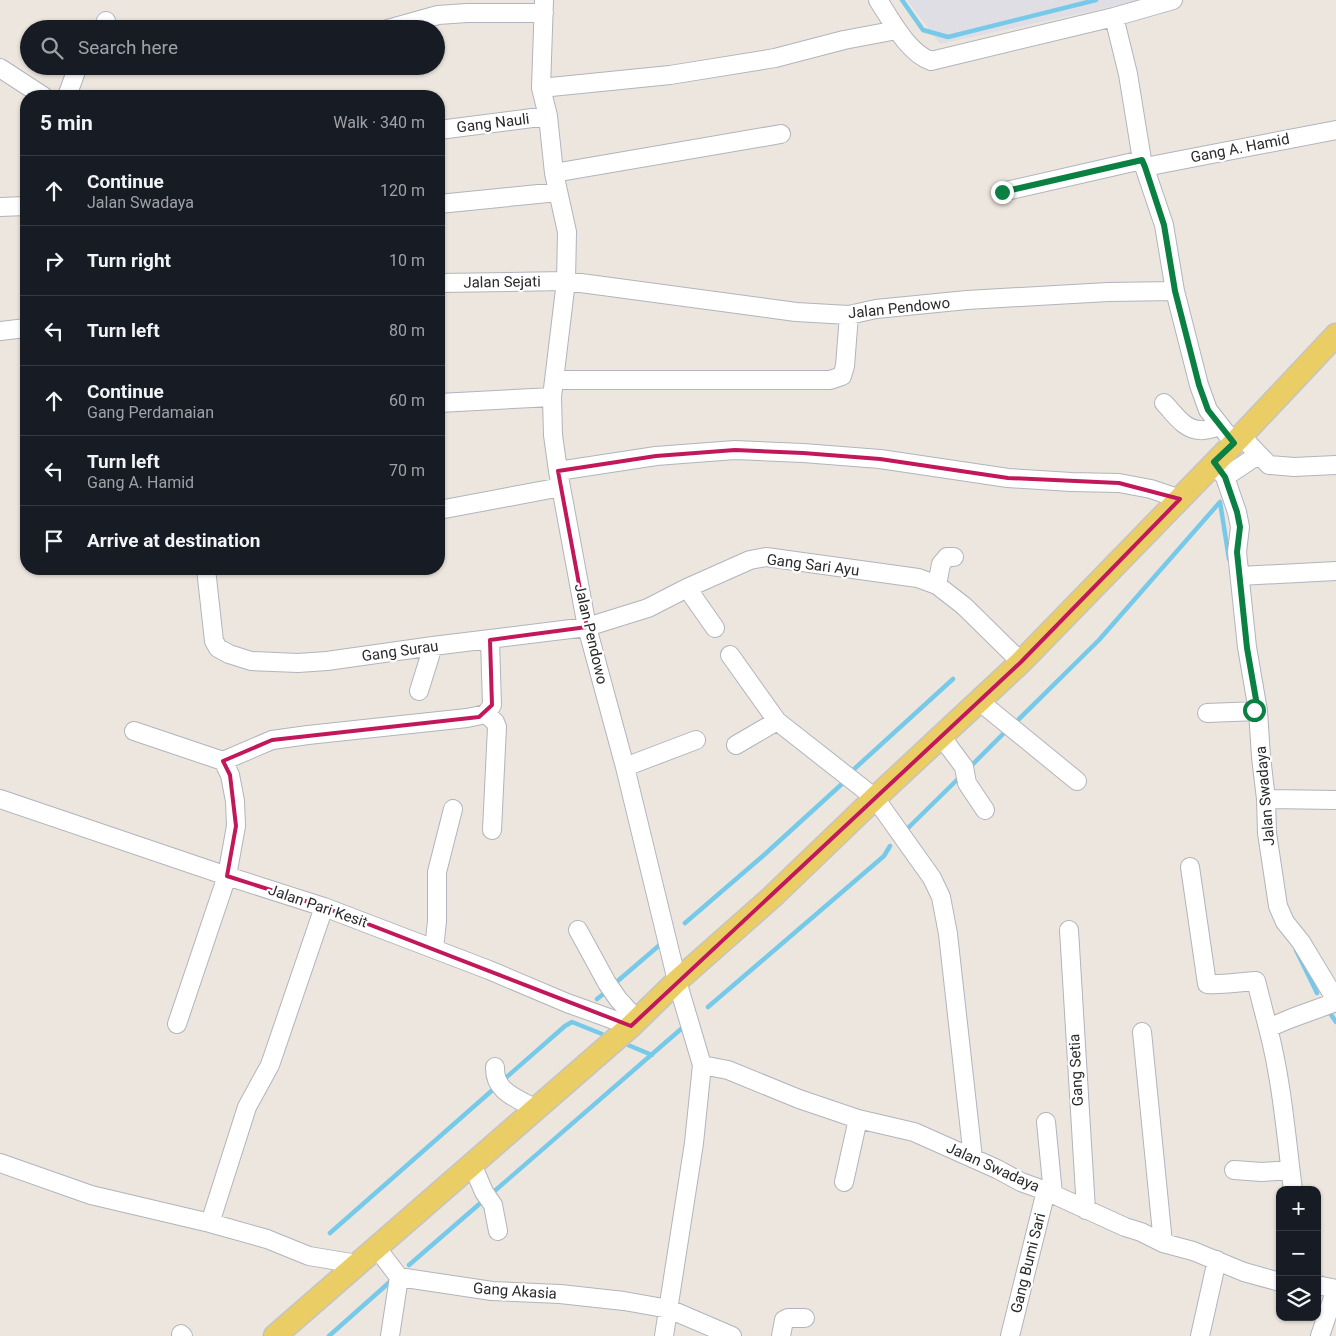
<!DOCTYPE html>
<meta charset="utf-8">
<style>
:root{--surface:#171b24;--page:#20242c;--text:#f1f3f6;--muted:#9ea1a6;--line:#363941}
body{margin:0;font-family:Roboto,sans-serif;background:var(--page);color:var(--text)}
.controls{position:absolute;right:15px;bottom:15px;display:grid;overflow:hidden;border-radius:10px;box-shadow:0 1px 4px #0004}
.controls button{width:45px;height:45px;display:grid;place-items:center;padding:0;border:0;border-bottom:1px solid var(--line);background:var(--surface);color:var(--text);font:25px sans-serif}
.stop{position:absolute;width:15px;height:15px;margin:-11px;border:4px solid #0b8043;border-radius:50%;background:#fff}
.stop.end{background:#0b8043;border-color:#fff;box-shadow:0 1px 5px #0008}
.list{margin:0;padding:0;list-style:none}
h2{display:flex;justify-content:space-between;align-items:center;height:65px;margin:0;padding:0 20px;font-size:21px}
h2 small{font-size:16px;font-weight:400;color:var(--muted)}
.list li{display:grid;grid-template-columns:32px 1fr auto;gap:15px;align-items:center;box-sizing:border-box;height:70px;padding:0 20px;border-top:1px solid var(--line)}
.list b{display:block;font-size:19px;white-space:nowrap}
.list p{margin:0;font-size:16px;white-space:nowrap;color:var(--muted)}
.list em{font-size:16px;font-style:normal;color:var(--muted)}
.icon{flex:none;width:28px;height:28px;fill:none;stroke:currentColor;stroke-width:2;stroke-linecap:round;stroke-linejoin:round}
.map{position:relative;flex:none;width:1336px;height:1336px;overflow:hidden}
.search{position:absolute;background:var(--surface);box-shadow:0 1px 4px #0004;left:20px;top:20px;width:425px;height:55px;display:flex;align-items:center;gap:12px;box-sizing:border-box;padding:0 18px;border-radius:28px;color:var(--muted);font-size:19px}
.panel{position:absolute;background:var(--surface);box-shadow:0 1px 4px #0004;left:20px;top:90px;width:425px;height:485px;border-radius:20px}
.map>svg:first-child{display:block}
</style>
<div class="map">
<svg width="1336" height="1336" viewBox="0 0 1336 1336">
<rect width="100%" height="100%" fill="#ece6de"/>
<path fill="#e0dee5" d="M 907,0 L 1142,0 L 940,44 Z"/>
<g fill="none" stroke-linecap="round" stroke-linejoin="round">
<path stroke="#76c9e9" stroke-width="4.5" d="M 902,0 L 923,30 L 948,37 L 1096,0
M 1013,725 L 1099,640 L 1220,502 L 1229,559
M 968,769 L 1007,730
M 852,771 L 953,679
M 907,829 L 961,776
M 685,923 L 764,855 L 843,783
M 1296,950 L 1317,993
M 613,985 L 662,943
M 597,999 L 607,991
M 708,1007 L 884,856 L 890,846
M 1330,1013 L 1336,1022
M 628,1045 L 652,1055
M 501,1082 L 565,1026 L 572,1022 L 602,1034
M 490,1195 L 681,1029
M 330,1233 L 496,1087
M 409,1265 L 484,1200
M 329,1336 L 392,1280"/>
<g stroke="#b1b4be" stroke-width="20">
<path id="minor" d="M 544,0 L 541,88 L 548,116 L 554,173 L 567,232 L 566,281 L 552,397 L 553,435 L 558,471 L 587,627 L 625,767 L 677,981 L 702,1065 L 694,1143 L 664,1336
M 878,0 C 891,20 908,53 931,61 L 1114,17 L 1173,0
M 1114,17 L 1128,74 L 1142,160 L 1164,225 L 1175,291 L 1199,385 L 1208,410 L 1234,443
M 103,29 L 106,21
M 388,29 L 438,15 L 467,13 L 544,13
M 0,68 L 43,96
M 541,88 L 670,75 L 775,58 L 844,40 L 897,30
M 67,96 L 78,66
M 439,130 L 548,116
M 1145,167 L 1336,130
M 554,173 L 781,134
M 1002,192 L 1142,160
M 439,204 L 558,192
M 0,207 L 26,206
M 439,283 L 566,281 L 796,312 L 849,315 L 876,309 L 967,300 L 1108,292 L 1175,291
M 0,331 L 26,328
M 555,380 L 830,380 L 842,376 L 845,366 L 849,315
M 439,403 L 552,397
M 1164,403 C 1174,413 1184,430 1200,430 C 1206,431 1214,428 1220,426
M 1241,436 L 1269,465 L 1294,467 L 1336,465
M 1214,463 L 1225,477 L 1237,512 L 1240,527 L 1237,552 L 1247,647 L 1258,711 L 1261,757 L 1266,799 L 1267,833 L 1278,906 L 1285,922 L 1301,942 L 1336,1000
M 558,471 L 656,456 L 735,450 L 803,453 L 880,459 L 1008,478 L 1071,482 L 1119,483 L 1151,489 L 1180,499
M 1225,477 L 1258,455
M 439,510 L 561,487
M 206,569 L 214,641 L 218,648 L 229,654 L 251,661 L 298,663 L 327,661 L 433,646 L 587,627 L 648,608 L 687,588 L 750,560 L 766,557 L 918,578 L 937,585 L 964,606 L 1021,662
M 1240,576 L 1336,571
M 937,585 L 941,564 L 947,557 L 954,557
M 687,588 L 715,628
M 730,655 L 777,721 L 875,798 L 932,878 L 941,897 L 948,934 L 973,1158
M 419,691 L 433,646
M 979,701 L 1077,781
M 1207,713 L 1258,711
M 486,714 L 495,722 L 497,727 L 492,830
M 134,731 L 223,761 L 230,775 L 235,801 L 236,826 L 227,876 L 177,1024
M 941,736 L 964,767 L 967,783 L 985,810
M 736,745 L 777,721
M 223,761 L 272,740 L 308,735 L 467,718 L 486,714 L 492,705 L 490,640
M 625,767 L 696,740
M 0,799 L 227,876 L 324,907 L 489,970 L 567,1003 L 631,1026
M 1266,799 L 1336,800
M 1190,867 L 1207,984 C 1223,985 1239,982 1256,981 L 1268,1028
M 578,930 L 607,983 L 618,999 L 637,1020
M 1069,930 L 1086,1210
M 434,949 L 437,921 L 437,872 L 453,809
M 1142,1032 L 1163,1243
M 702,1065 L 728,1070 L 799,1099 L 858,1119 L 914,1132 L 997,1169 L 1021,1182 L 1046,1191 L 1125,1227 L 1141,1232 L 1163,1243 L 1193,1251 L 1244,1272 L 1280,1282
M 495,1067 C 494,1092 517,1098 536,1109
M 1046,1122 L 1053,1194
M 0,1163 L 91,1195 L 210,1223 L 267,1239 L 309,1256 L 357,1264
M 472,1164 L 484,1192 L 493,1205 L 498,1231
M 1234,1170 L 1262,1172 L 1290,1170
M 844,1182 L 858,1119
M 1293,1190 C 1286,1136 1282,1081 1268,1028 L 1292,1018 L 1336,1002
M 210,1223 L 247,1107 L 270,1065 L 324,907
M 376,1247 L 399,1277 L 492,1291 L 560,1294 L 624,1301 L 669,1309 L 732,1336
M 1317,1285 L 1336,1289
M 181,1334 L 183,1336
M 390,1336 L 399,1277
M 781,1336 L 784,1320 L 788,1318 L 805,1318
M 1010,1336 L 1046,1191
M 1200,1336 L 1217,1260
M 1320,1336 L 1336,1289"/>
</g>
<g stroke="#c4c4c4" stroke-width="25">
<path id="major" d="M 275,1336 L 631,1026 L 677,981 L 772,897 L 875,798 L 1021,662 L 1241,436 L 1336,335"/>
</g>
<use href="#minor" stroke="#fff" stroke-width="18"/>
<use href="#major" stroke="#eacd65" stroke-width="22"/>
</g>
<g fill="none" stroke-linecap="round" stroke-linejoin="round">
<path stroke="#0b8043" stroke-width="6" d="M 1002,192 L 1142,160 L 1145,167 L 1164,225 L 1175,291 L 1199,385 L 1208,410 L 1234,443 L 1214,462 L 1225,477 L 1237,512 L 1240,527 L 1237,552 L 1247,648 L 1258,711 L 1254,710"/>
</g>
<path fill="none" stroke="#c2185b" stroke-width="4" stroke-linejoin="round" d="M 735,450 L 803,453 L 880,459 L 1008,478 L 1119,483 L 1180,499 L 1021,662 L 631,1026 L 324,907 L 227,876 L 236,826 L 230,775 L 223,761 L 272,740 L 479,717 L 492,705 L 490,640 L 587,627 L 558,471 L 656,456 Z"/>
<g text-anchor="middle" stroke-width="4.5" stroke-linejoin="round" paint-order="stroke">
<g font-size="15" fill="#2b2b2b" stroke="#fff">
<text transform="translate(493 123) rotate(-7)" y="5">Gang Nauli</text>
<text transform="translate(1240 148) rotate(-11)" y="5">Gang A. Hamid</text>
<text transform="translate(502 282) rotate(-1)" y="5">Jalan Sejati</text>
<text transform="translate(899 308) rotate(-6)" y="5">Jalan Pendowo</text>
<text transform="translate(813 565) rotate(7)" y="5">Gang Sari Ayu</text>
<text transform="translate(591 634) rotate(77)" y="5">Jalan Pendowo</text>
<text transform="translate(400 651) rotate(-8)" y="5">Gang Surau</text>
<text transform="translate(1265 796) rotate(-95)" y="5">Jalan Swadaya</text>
<text transform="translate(318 906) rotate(19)" y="5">Jalan Pari Kesit</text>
<text transform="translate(1076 1070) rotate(-93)" y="5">Gang Setia</text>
<text transform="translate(993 1167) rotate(24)" y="5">Jalan Swadaya</text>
<text transform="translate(1028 1263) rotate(-76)" y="5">Gang Bumi Sari</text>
<text transform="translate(515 1291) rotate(4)" y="5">Gang Akasia</text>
</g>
</g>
</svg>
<div class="controls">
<button>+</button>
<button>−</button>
<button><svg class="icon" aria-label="layers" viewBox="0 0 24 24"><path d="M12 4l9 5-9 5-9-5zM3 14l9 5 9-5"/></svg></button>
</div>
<div class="stop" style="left:1254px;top:710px"></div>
<div class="stop end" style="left:1002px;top:192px"></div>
<div class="search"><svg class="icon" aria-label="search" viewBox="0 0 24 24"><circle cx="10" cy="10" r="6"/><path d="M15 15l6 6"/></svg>Search here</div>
<section class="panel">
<h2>5 min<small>Walk · 340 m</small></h2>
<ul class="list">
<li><svg class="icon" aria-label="ahead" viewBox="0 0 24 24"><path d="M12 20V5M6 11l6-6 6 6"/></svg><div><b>Continue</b><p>Jalan Swadaya</p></div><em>120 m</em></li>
<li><svg class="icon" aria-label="right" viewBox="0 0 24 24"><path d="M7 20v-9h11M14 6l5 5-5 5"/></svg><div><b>Turn right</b></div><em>10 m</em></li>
<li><svg class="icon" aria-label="left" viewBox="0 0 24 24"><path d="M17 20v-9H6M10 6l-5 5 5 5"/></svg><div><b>Turn left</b></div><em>80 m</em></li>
<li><svg class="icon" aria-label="ahead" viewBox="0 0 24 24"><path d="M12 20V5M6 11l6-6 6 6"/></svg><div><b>Continue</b><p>Gang Perdamaian</p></div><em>60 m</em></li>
<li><svg class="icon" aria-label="left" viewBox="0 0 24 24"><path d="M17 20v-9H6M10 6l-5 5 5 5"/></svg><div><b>Turn left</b><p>Gang A. Hamid</p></div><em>70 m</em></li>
<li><svg class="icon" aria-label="arrive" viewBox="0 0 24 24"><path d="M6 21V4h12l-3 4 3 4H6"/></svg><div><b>Arrive at destination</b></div></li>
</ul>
</section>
</div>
